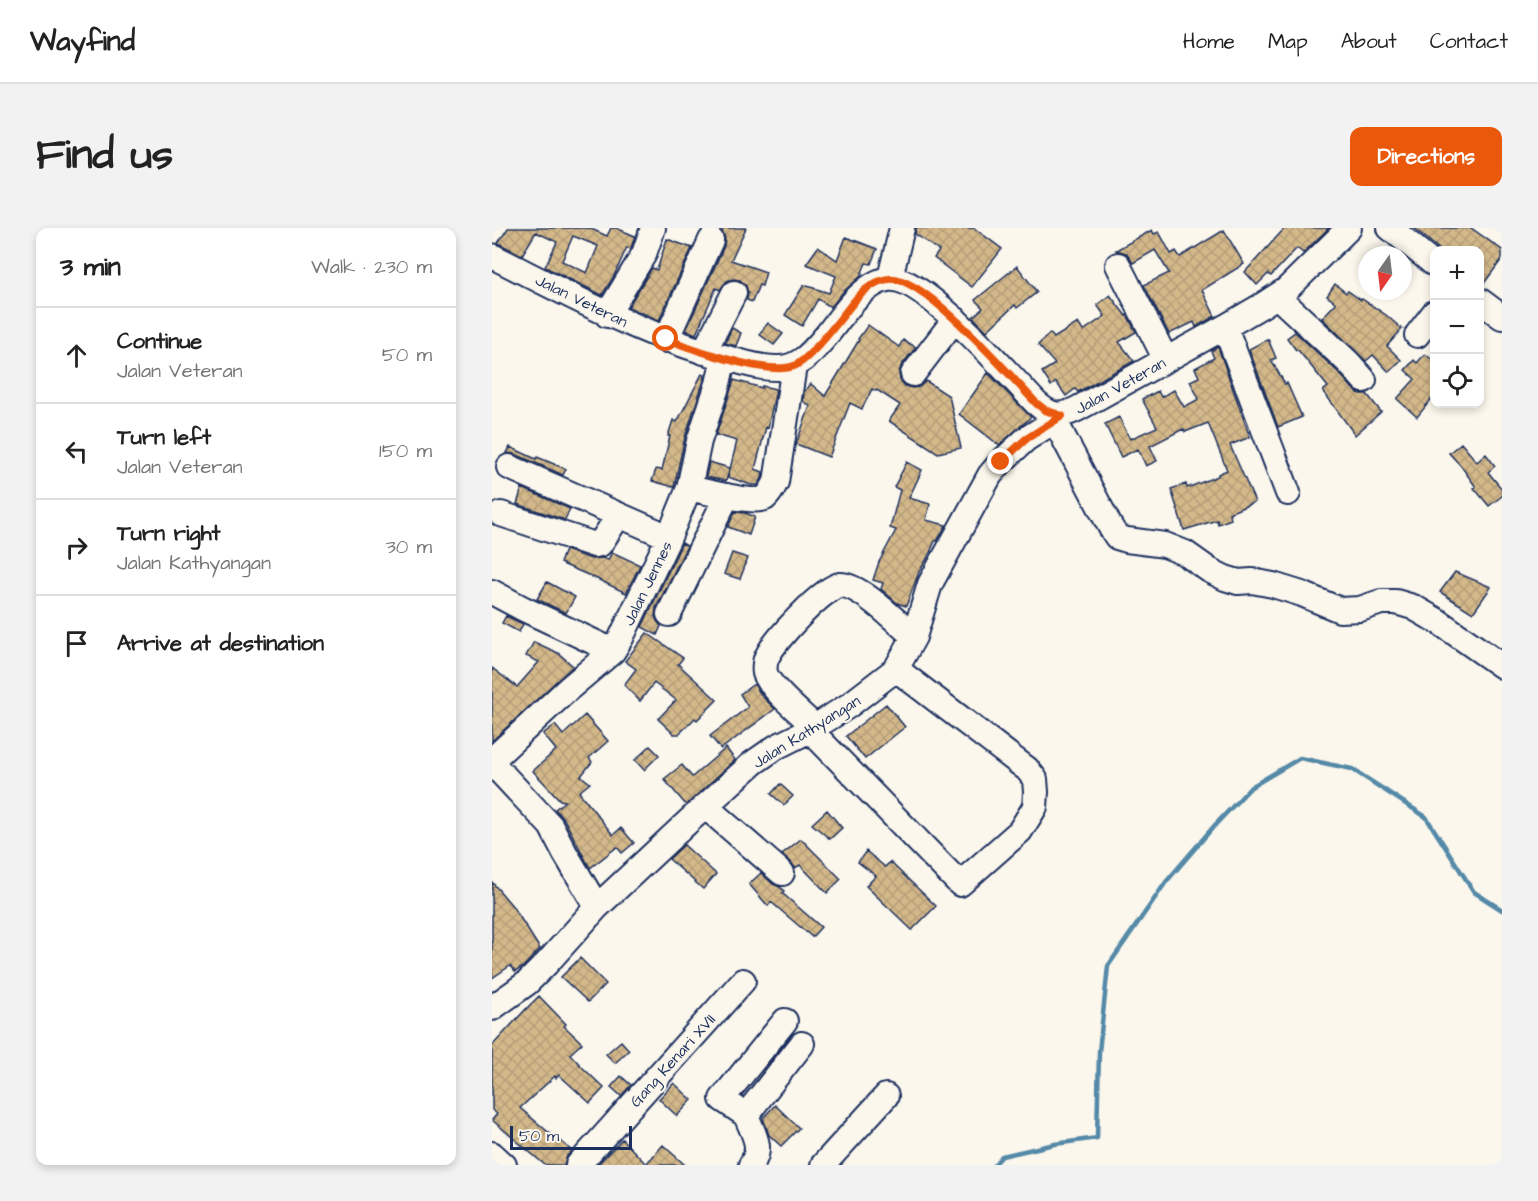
<!DOCTYPE html>
<meta charset="utf-8">
<style>
:root{--surface:#fff;--page:#f2f2f2;--text:#222;--muted:#767676;--line:#e0e0e0;--accent:#ea580c}
body{margin:0;font-family:"Architects Daughter",sans-serif;background:var(--page);color:var(--text)}
.controls{position:absolute;right:18px;top:18px;display:grid;overflow:hidden;border-radius:12px;box-shadow:0 3px 9px #0003}
.controls button{width:54px;height:54px;display:grid;place-items:center;padding:0;border:0;border-bottom:2px solid var(--line);background:var(--surface);color:var(--text);font:30px sans-serif}
.compass{position:absolute;left:866px;top:18px;width:54px;height:54px;border-radius:50%;background:var(--surface);box-shadow:0 3px 9px #0003;rotate:194deg}
.scale{position:absolute;left:18px;bottom:15px;width:122px;box-sizing:border-box;padding-left:6px;border:3px solid #1b2f5e;border-top:0;font-size:16px;line-height:21px;white-space:nowrap;color:#1b2f5e;-webkit-text-stroke:4px #fbf7ec;paint-order:stroke}
.stop{position:absolute;width:18px;height:18px;margin:-14px;border:4px solid #ea580c;border-radius:50%;background:#fff}
.stop.end{background:#ea580c;border-color:#fff;box-shadow:0 2px 6px #0008}
.list{margin:0;padding:0;list-style:none}
h2{display:flex;justify-content:space-between;align-items:center;height:78px;margin:0;padding:0 24px;font-size:26px}
h2 small{font-size:20px;font-weight:400;color:var(--muted)}
.list li{display:grid;grid-template-columns:39px 1fr auto;gap:18px;align-items:center;box-sizing:border-box;height:96px;padding:0 24px;border-top:2px solid var(--line)}
.list b{display:block;font-size:22px;white-space:nowrap}
.list p{margin:0;font-size:20px;white-space:nowrap;color:var(--muted)}
.list em{font-size:20px;font-style:normal;color:var(--muted)}
.icon{flex:none;width:33px;height:33px;fill:none;stroke:currentColor;stroke-width:2;stroke-linecap:round;stroke-linejoin:round}
.map{position:relative;flex:none;width:1010px;height:937px;overflow:hidden;border-radius:12px}
header{display:flex;align-items:center;gap:36px;box-sizing:border-box;height:84px;padding:0 30px;background:var(--surface);border-bottom:2px solid var(--line)}
header strong{font-size:28px}
nav{display:flex;gap:33px;margin-inline-start:auto;font-size:21px}
.intro{display:flex;align-items:center;justify-content:space-between;box-sizing:border-box;height:144px;padding:0 36px}
h1{margin:0;font-size:42px}
.button{padding:15px 27px;border-radius:12px;background:var(--accent);color:#fff;font-size:21px;font-weight:700}
main{display:flex;gap:36px;padding:0 36px}
aside{flex:1;background:var(--surface);border-radius:12px;box-shadow:0 3px 9px #0003}
.map>svg:first-child{display:block}
</style>
<header>
<strong>Wayfind</strong>
<nav><a>Home</a><a>Map</a><a>About</a><a>Contact</a></nav>
</header>
<div class="intro"><h1>Find us</h1><a class="button">Directions</a></div>
<main>
<aside>
<h2>3 min<small>Walk · 230 m</small></h2>
<ul class="list">
<li><svg class="icon" aria-label="ahead" viewBox="0 0 24 24"><path d="M12 20V5M6 11l6-6 6 6"/></svg><div><b>Continue</b><p>Jalan Veteran</p></div><em>50 m</em></li>
<li><svg class="icon" aria-label="left" viewBox="0 0 24 24"><path d="M17 20v-9H6M10 6l-5 5 5 5"/></svg><div><b>Turn left</b><p>Jalan Veteran</p></div><em>150 m</em></li>
<li><svg class="icon" aria-label="right" viewBox="0 0 24 24"><path d="M7 20v-9h11M14 6l5 5-5 5"/></svg><div><b>Turn right</b><p>Jalan Kathyangan</p></div><em>30 m</em></li>
<li><svg class="icon" aria-label="arrive" viewBox="0 0 24 24"><path d="M6 21V4h12l-3 4 3 4H6"/></svg><div><b>Arrive at destination</b></div></li>
</ul>
</aside>
<div class="map">
<svg width="1010" height="937" viewBox="0 0 1010 937">
<defs>
<pattern id="building-cross-hatch" width="8" height="8" patternUnits="userSpaceOnUse" patternTransform="scale(1.5)"><rect width="8" height="8" fill="#d3b889"/><path d="M0 0l8 8M0 8l8-8" fill="none" stroke="#b59e79"/></pattern>
</defs>
<rect width="100%" height="100%" fill="#fbf7ec"/>
<filter id="ink" filterUnits="userSpaceOnUse"><feTurbulence type="fractalNoise" baseFrequency=".0167" numOctaves="2"/><feDisplacementMap in="SourceGraphic" scale="12" xChannelSelector="R" yChannelSelector="G"/><feConvolveMatrix kernelMatrix="1 2 1 2 8 2 1 2 1" color-interpolation-filters="sRGB"/></filter>
<g filter="url(#ink)">
<g fill="none" stroke-linecap="round" stroke-linejoin="round">
<path stroke="#5489a8" stroke-width="4.5" d="M 502,937 L 510,928 L 563,916 L 605,910 L 607,824 L 616,738 L 674,654 L 723,597 L 759,559 L 808,530 L 860,541 L 934,589 L 982,664 L 1010,682"/>
</g>
<path fill="url(#building-cross-hatch)" stroke="#1b2f5e" stroke-width="1.5" fill-rule="evenodd" d="M 16,0 L 97,0 L 115,8 L 119,0 L 124,0 L 143,8 L 139,20 L 138,21 L 135,19 L 122,48 L 110,67 L 53,39 L 65,14 L 44,4 L 30,27 L 6,15 ZM 81,8 L 106,18 L 95,45 L 70,33 Z
M 231,0 L 254,0 L 239,32 L 274,44 L 270,58 L 267,57 L 260,74 L 255,72 L 256,65 L 254,58 L 248,52 L 241,51 L 235,53 L 228,62 L 224,60 L 204,106 L 194,102 L 232,18 L 233,10 L 230,3 Z
M 424,0 L 482,0 L 510,21 L 480,59 L 442,30 L 447,23 L 423,6 Z
M 793,0 L 837,0 L 811,25 L 805,20 L 779,48 L 776,46 L 765,57 L 753,44 Z
M 922,0 L 979,0 L 1010,22 L 1010,31 L 990,58 L 987,58 L 987,22 L 948,22 Z
M 660,2 L 662,6 L 667,4 L 679,26 L 684,23 L 688,29 L 732,2 L 752,36 L 710,62 L 723,88 L 704,99 L 702,94 L 677,106 L 652,57 L 677,45 L 663,22 L 641,35 L 634,25 L 624,22 Z
M 354,9 L 385,21 L 379,36 L 374,35 L 368,49 L 351,64 L 339,79 L 326,71 L 310,98 L 293,87 L 312,57 L 337,65 L 344,48 L 314,36 L 326,19 L 345,32 Z
M 175,11 L 200,20 L 167,92 L 136,79 L 160,40 L 165,42 Z
M 525,38 L 545,64 L 525,80 L 523,77 L 495,103 L 481,89 L 491,80 L 483,72 Z
M 843,56 L 854,65 L 856,63 L 869,72 L 870,71 L 894,87 L 910,101 L 895,118 L 909,132 L 897,144 L 881,127 L 874,133 L 830,90 L 844,75 L 835,68 Z
M 618,67 L 634,88 L 635,87 L 644,104 L 627,114 L 642,133 L 586,164 L 583,161 L 574,168 L 564,154 L 559,158 L 550,144 L 563,136 L 546,117 L 558,105 L 562,110 L 586,95 L 591,103 L 613,88 L 605,77 Z
M 276,95 L 291,106 L 282,117 L 267,106 Z
M 376,97 L 407,119 L 411,112 L 424,119 L 409,138 L 407,145 L 408,152 L 413,158 L 420,160 L 427,159 L 434,153 L 457,168 L 469,220 L 446,225 L 397,193 L 408,177 L 385,162 L 384,163 L 380,161 L 370,181 L 358,175 L 337,229 L 304,216 L 318,178 L 311,173 L 312,164 L 319,156 L 333,168 L 367,112 L 366,111 Z
M 240,100 L 249,105 L 244,118 L 233,115 Z
M 803,104 L 846,144 L 862,162 L 868,166 L 875,166 L 889,184 L 863,207 L 831,163 L 836,159 L 806,122 L 804,122 L 795,110 Z
M 776,111 L 784,130 L 779,132 L 793,156 L 795,155 L 810,189 L 786,199 L 757,121 Z
M 726,119 L 758,209 L 738,217 L 763,274 L 737,285 L 739,291 L 726,296 L 725,292 L 692,302 L 679,261 L 694,256 L 695,260 L 726,248 L 726,246 L 735,242 L 716,195 L 693,204 L 691,201 L 658,218 L 665,233 L 654,238 L 646,221 L 629,229 L 613,196 L 627,189 L 638,211 L 665,199 L 650,171 L 666,163 L 669,169 L 682,162 L 692,179 L 707,171 L 698,153 L 707,149 L 703,140 L 722,130 L 719,123 Z
M 933,126 L 942,133 L 942,168 L 925,189 L 905,171 L 923,151 L 913,142 L 922,132 L 925,135 Z
M 496,145 L 539,189 L 507,217 L 467,186 Z
M 210,146 L 213,147 L 212,152 L 193,209 L 182,259 L 160,253 L 164,241 L 170,242 L 178,208 L 176,208 L 181,192 L 185,194 Z
M 242,152 L 270,160 L 270,158 L 284,161 L 276,200 L 274,199 L 263,241 L 271,244 L 270,250 L 266,257 L 259,257 L 236,249 L 245,213 L 224,207 Z
M 969,215 L 985,234 L 994,226 L 1003,238 L 996,244 L 1010,261 L 1010,268 L 997,278 L 982,260 L 984,259 L 969,238 L 957,225 Z
M 18,219 L 44,231 L 45,229 L 74,241 L 71,247 L 23,226 L 15,225 Z
M 217,234 L 238,240 L 234,253 L 214,249 Z
M 415,234 L 430,242 L 417,270 L 438,276 L 434,292 L 454,297 L 445,313 L 443,313 L 436,329 L 427,344 L 414,378 L 405,375 L 389,361 L 391,355 L 381,352 L 387,334 L 404,302 L 398,300 L 408,262 L 402,259 Z
M 30,260 L 78,281 L 73,292 L 25,276 Z
M 243,284 L 253,285 L 263,289 L 257,307 L 236,299 Z
M 190,315 L 195,318 L 164,380 L 163,388 L 165,393 L 169,398 L 165,407 L 150,399 Z
M 73,322 L 99,331 L 111,330 L 116,332 L 120,324 L 148,337 L 134,365 L 103,350 L 68,335 Z
M 240,325 L 256,330 L 248,351 L 232,346 Z
M 963,344 L 999,359 L 981,385 L 948,364 Z
M 55,354 L 83,369 L 74,385 L 45,371 Z
M 14,388 L 31,396 L 27,404 L 10,395 Z
M 155,405 L 191,430 L 186,436 L 225,472 L 205,492 L 203,490 L 187,506 L 182,506 L 166,491 L 184,472 L 162,455 L 148,473 L 132,457 L 144,441 L 133,433 Z
M 42,414 L 66,425 L 81,438 L 0,513 L 0,440 L 25,459 L 47,434 L 34,428 Z
M 262,456 L 270,468 L 283,481 L 229,521 L 218,508 L 256,479 L 248,466 Z
M 394,476 L 413,499 L 373,531 L 354,508 Z
M 93,487 L 116,513 L 97,530 L 100,534 L 89,548 L 98,555 L 87,564 L 121,607 L 129,600 L 142,615 L 130,625 L 125,619 L 98,640 L 72,591 L 63,581 L 73,573 L 68,572 L 41,543 L 64,522 L 51,506 L 63,497 L 71,507 Z
M 158,518 L 167,527 L 152,542 L 143,532 Z
M 234,520 L 243,532 L 194,577 L 172,551 L 190,537 L 200,549 Z
M 288,556 L 301,568 L 292,577 L 279,566 Z
M 335,582 L 350,600 L 338,611 L 320,596 Z
M 309,611 L 349,651 L 335,665 L 308,637 L 303,640 L 299,634 L 290,626 Z
M 192,617 L 224,646 L 211,661 L 177,631 Z
M 374,623 L 393,639 L 398,634 L 444,678 L 420,702 L 374,658 L 384,648 L 366,634 Z
M 269,645 L 281,656 L 288,659 L 292,663 L 290,665 L 329,699 L 320,709 L 279,674 L 276,678 L 257,656 Z
M 0,654 L 22,680 L 48,721 L 31,739 L 23,744 L 18,738 L 0,750 Z
M 88,730 L 114,756 L 96,774 L 69,749 Z
M 47,768 L 74,796 L 72,798 L 90,815 L 78,826 L 90,839 L 112,860 L 98,875 L 67,847 L 64,850 L 63,848 L 28,880 L 68,914 L 69,913 L 80,923 L 75,928 L 72,937 L 53,937 L 0,892 L 5,886 L 0,882 L 0,818 L 33,782 Z
M 129,813 L 137,822 L 123,835 L 114,826 Z
M 129,848 L 139,857 L 129,868 L 119,859 Z
M 182,855 L 200,872 L 185,888 L 167,871 Z
M 283,877 L 307,900 L 289,918 L 277,907 L 271,890 Z
M 130,911 L 154,936 L 171,917 L 193,937 L 105,937 Z"/>
<g fill="none" stroke-linecap="round" stroke-linejoin="round">
<g stroke="#1b2f5e" stroke-width="28">
<path id="minor" d="M 898,0 L 942,36
M 0,28 C 76,66 151,108 234,130 C 251,134 269,141 287,140 C 308,140 321,123 334,108 C 349,89 371,55 396,51 C 429,45 519,149 544,175 C 559,188 567,190 585,181 L 733,99 L 769,78 L 794,62 L 857,0
M 626,37 L 674,132
M 398,50 L 410,0
M 785,68 L 856,134 L 872,152
M 987,72 L 1010,89
M 115,87 L 152,26 L 161,0
M 733,99 L 796,265
M 925,107 L 942,85
M 174,112 L 219,12
M 212,124 L 242,65
M 421,146 L 463,91
M 563,193 L 619,300 L 625,309 L 635,312 L 673,317 L 693,325 L 717,342 L 733,350 L 746,354 L 760,353 L 781,357 L 810,366 L 848,382 L 868,381 L 889,374 L 904,374 L 921,379 L 947,394 L 1010,438
M 17,239 L 177,309
M 197,260 C 211,263 262,276 273,270 C 278,266 281,260 284,254 L 302,138
M 9,286 L 103,317 L 108,316 L 127,287
M 0,364 L 32,381 L 121,423
M 177,386 L 235,268
M 323,499 C 310,486 278,461 273,445 C 272,440 273,431 276,427 C 283,412 332,359 348,357 C 368,356 407,396 422,409
M 318,502 L 468,656 L 528,603 L 543,579 L 544,564 L 543,551 L 535,541 L 404,441
M 0,532 L 76,461 L 121,423 L 129,410 L 177,309 L 197,260 L 207,213 L 226,156 L 232,129
M 0,535 L 59,598 L 73,625 L 105,679
M 213,578 L 290,645
M 0,780 L 35,755 L 55,735 L 105,679 L 199,591 L 261,535 L 284,519 L 318,502 L 356,478 L 404,441 L 422,409 L 438,356 L 498,247 L 509,234 L 534,211 L 570,188
M 254,887 L 230,871 L 293,793
M 0,926 L 12,937
M 86,937 L 251,753
M 259,937 C 272,919 261,906 254,887 L 310,816
M 331,937 L 394,868"/>
</g>
<use href="#minor" stroke="#fbf7ec" stroke-width="24"/>
</g>
</g>
<g fill="none" stroke-linecap="round" stroke-linejoin="round" filter="url(#ink)">
<path stroke="#ea580c" stroke-width="8" d="M 174,111 C 201,121 276,148 302,138 C 318,132 348,91 360,76 C 369,65 382,52 397,51 C 431,46 519,149 544,175 L 553,182 L 570,188 L 534,211 L 509,234"/>
</g>
<g text-anchor="middle" stroke-width="4.5" stroke-linejoin="round" paint-order="stroke">
<g font-size="16" fill="#1b2f5e" stroke="#fbf7ec">
<text transform="translate(90 72) rotate(26)" y="6">Jalan Veteran</text>
<text transform="translate(628 157) rotate(-29)" y="6">Jalan Veteran</text>
<text transform="translate(155 355) rotate(-64)" y="6">Jalan Jennes</text>
<text transform="translate(314 503) rotate(-32)" y="6">Jalan Kathyangan</text>
<text transform="translate(180 832) rotate(-48)" y="6">Gang Kenari XVII</text>
</g>
</g>
</svg>
<div class="controls">
<button>+</button>
<button>−</button>
<button><svg class="icon" aria-label="locate" viewBox="0 0 24 24"><circle cx="12" cy="12" r="6"/><path d="M12 2v4M12 18v4M2 12h4M18 12h4"/></svg></button>
</div>
<svg class="compass" viewBox="-18 -18 36 36"><path d="M0-13l5 13h-10z" fill="#e53935"/><path d="M0 13l5-13h-10z" fill="#767676"/></svg>
<div class="scale">50 m</div>
<div class="stop" style="left:174px;top:111px"></div>
<div class="stop end" style="left:509px;top:234px"></div>
</div>
</main>
